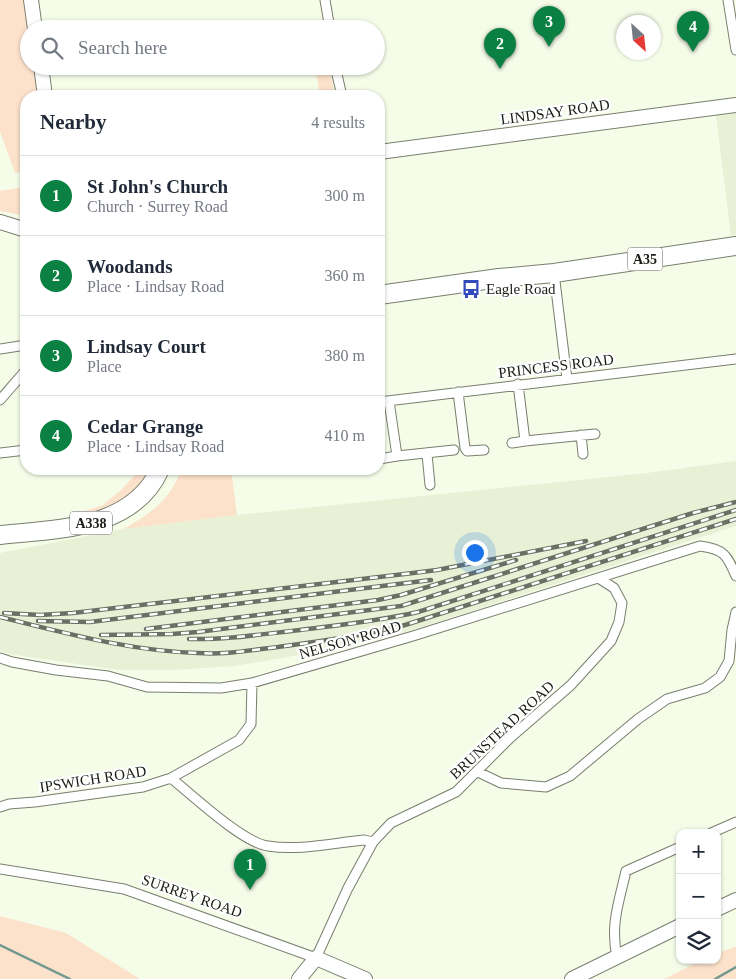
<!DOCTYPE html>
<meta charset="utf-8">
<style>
:root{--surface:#fff;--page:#f2f2f3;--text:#1f2937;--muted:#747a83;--line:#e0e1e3;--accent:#0b8043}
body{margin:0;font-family:Georgia,serif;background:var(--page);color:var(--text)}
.controls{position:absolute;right:15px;bottom:15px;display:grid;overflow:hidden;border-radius:10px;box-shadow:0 1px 4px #0004}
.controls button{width:45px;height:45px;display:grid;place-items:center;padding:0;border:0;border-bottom:1px solid var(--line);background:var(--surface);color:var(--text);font:25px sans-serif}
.compass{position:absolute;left:616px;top:15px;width:45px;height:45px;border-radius:50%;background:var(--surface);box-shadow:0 1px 4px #0004;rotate:153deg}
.you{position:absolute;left:474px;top:552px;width:18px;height:18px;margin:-12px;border:4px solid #fff;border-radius:50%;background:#1a73e8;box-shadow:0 0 0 8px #1a73e833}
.badge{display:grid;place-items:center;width:32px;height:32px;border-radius:50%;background:var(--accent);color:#fff;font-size:16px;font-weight:700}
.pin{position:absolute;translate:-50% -41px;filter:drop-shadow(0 1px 2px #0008)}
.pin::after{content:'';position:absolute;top:26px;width:18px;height:15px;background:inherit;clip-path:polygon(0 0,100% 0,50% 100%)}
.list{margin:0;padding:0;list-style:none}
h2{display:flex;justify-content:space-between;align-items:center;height:65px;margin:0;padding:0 20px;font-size:21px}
h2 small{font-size:16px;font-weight:400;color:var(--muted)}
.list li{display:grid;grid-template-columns:32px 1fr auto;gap:15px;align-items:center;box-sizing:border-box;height:80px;padding:0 20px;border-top:1px solid var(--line)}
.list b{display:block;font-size:19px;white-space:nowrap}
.list p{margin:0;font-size:16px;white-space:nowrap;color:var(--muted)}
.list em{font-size:16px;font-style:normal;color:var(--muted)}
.icon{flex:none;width:28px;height:28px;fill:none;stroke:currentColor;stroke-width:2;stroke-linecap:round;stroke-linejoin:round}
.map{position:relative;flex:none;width:736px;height:979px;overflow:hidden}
.search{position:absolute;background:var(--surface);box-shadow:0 1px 4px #0004;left:20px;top:20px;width:365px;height:55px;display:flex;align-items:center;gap:12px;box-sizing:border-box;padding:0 18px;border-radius:28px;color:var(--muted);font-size:19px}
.panel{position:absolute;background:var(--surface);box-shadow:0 1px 4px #0004;left:20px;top:90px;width:365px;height:385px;border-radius:20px}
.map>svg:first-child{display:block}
</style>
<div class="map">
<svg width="736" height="979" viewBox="0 0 736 979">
<rect width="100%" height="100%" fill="#f5fce8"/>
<path fill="#e8f1d6" d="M 736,107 L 736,235 L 731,236 L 716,116 L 721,109 Z
M 736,461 L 736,526 L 409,631 L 288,657 L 234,666 L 173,670 L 119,670 L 9,654 L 0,651 L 0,553 L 123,529 L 237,515 L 647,473 Z"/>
<path fill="#fce2cb" d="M 0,0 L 31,0 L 29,66 L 41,66 L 45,96 L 26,96 L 26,216 L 0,211 L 0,191 L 25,187 L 22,172 L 15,173 L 0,132 Z
M 315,66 L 329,66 L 335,96 L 320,96 Z
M 137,469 L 151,469 L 144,481 L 128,499 L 75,522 L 75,514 L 103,505 L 121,490 L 137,473 Z
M 181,469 L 231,469 L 237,515 L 123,529 C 149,515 172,499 181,469 Z
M 0,916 L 66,933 L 140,979 L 0,979 Z
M 736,946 L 736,979 L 664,979 L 702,960 L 717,960 L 717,954 Z"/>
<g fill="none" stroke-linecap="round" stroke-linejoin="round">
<path stroke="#72998f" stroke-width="2.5" d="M 0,945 L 70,979
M 715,979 L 736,967"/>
<g stroke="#797f6e" stroke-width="11">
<path id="street" d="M 325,0 L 330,29
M 728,0 L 736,50
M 335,66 L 342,96
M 554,273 L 567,379
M 0,349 L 26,345
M 518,384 L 525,441 L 595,434
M 458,392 L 465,448 L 467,451 L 484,450
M 0,400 L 26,370
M 389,401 L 397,456 L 454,450
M 379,402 L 736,359
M 581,435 L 583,454
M 512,443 L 525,441
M 0,453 L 26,450
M 427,454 L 430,485
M 379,459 L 397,456
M 0,658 L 12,662 L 56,670 L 108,676 L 147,687 L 221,688 L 252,683 L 413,636 L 700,546 C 724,549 727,555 736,576
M 478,772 L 501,783 L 546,787 L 570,776 L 638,719 L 667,699 L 705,688 L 720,677 L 729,661 L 732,630 L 736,612
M 171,778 C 192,795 243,843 268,846 C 299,851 333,843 364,840 L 373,842
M 0,807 L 9,804 L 35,802 L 143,787 L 171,778 L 239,740 L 251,724 L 252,683
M 711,833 L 736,822
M 0,869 L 124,889 L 316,958 L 348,888 L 373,842 L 391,823 L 456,792 L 511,737 L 571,685 L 611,641 L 619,622 L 622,603 L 614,588 L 600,579
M 617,957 C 610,925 619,902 626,871 L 680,847"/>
</g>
<g stroke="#797f6e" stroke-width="16">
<path id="secondary" d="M 31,0 L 35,29
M 41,66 L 45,96
M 379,152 L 736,105
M 0,222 L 26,230
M 717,909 L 736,900
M 299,979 L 316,958 L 365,979
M 572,979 L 680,926"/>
</g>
<g stroke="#797f6e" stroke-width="20">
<path id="highway" d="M 379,295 L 499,278 L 554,273 L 736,246
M 0,535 C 57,529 133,530 160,469"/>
</g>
<use href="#street" stroke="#fff" stroke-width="9"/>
<use href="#secondary" stroke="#fff" stroke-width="14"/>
<use href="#highway" stroke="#fff" stroke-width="18"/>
<g stroke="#6b7064" stroke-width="4.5">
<path id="rail" d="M 4,613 L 40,615 L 73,613 L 413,573 L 437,570 L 586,541
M 0,617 C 66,633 129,651 198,653 C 225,655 251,650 278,647 C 321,641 363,636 405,625 L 736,519
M 38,621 L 90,622 L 431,580
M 146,629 L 378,600 L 401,595 L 516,560
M 101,635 L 172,634 L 198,632 L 401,606 L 693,513 L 736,502
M 189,639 C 226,640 263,634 300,630 C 340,625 379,621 418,612 L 736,510"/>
</g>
<use href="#rail" stroke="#fff" stroke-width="2.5" stroke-dasharray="8" stroke-linecap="butt"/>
</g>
<defs>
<g id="bus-bare" transform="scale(1.5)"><path d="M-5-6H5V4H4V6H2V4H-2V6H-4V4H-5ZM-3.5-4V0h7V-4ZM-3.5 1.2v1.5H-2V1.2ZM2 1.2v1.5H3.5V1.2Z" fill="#334bbc" stroke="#fff" stroke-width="2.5" paint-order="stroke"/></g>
</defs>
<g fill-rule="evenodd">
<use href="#bus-bare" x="471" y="289"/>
</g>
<g text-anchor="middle" stroke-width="4.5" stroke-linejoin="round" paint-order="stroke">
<g fill="#fff" stroke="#5f615c" stroke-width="1">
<rect x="627.5" y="247.5" width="35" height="23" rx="4"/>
<rect x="70" y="511.5" width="42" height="23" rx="4"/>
</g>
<g font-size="14" font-weight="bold" fill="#1a1d16">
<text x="645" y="264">A35</text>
<text x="91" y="528">A338</text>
</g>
<g font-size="15" fill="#1a1d16" stroke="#fff">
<text transform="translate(555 112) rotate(-8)" y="5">LINDSAY ROAD</text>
<text transform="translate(556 366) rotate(-7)" y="5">PRINCESS ROAD</text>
<text transform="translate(350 640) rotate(-16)" y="5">NELSON ROAD</text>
<text transform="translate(502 730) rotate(-43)" y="5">BRUNSTEAD ROAD</text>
<text transform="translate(93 779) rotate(-9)" y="5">IPSWICH ROAD</text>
<text transform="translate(192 896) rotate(19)" y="5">SURREY ROAD</text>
</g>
<g font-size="15" fill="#1a1d16" stroke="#fff" text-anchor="start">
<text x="486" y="294">Eagle Road</text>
</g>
</g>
</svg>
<div class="controls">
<button>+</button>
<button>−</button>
<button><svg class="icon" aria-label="layers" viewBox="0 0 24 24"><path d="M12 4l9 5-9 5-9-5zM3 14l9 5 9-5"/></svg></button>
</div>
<svg class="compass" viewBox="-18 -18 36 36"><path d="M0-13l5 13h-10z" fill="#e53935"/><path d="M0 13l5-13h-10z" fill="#747a83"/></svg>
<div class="you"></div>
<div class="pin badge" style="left:250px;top:890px">1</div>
<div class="pin badge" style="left:500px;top:69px">2</div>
<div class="pin badge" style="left:549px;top:47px">3</div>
<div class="pin badge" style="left:693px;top:52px">4</div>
<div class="search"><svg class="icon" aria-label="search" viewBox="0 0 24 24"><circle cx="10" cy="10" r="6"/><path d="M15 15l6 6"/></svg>Search here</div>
<section class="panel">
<h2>Nearby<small>4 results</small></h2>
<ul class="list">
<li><span class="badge">1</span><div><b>St John's Church</b><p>Church · Surrey Road</p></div><em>300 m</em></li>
<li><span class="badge">2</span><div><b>Woodands</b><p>Place · Lindsay Road</p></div><em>360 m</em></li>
<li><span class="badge">3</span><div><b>Lindsay Court</b><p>Place</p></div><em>380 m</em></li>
<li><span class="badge">4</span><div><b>Cedar Grange</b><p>Place · Lindsay Road</p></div><em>410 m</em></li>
</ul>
</section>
</div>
